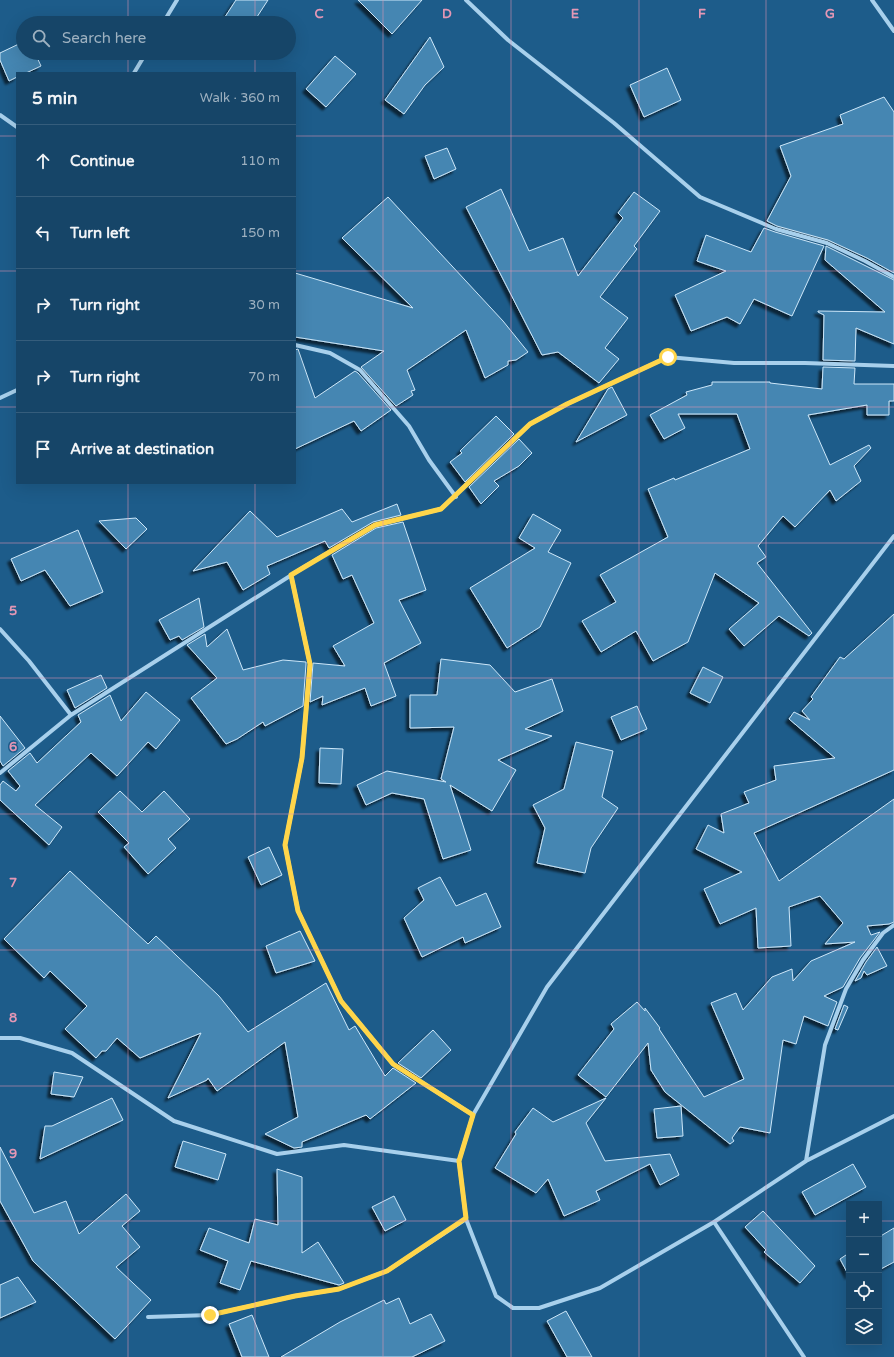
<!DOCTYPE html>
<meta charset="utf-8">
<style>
:root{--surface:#164568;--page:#1f4c6e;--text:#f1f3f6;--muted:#9eb1c0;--line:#355d7c}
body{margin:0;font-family:"Varela Round",sans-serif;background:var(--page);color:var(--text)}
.controls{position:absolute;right:12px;bottom:12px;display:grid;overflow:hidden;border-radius:0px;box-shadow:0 4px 16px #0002}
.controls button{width:36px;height:36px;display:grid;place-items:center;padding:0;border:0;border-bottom:1px solid var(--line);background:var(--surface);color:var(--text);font:20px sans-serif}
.stop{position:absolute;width:12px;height:12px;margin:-9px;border:3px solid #ffd54a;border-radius:50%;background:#fff}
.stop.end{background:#ffd54a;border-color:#fff;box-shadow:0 1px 4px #0008}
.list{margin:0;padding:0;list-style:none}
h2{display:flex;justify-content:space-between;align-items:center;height:52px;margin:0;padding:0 16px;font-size:17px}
h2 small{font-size:13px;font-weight:400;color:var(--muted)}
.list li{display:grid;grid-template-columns:26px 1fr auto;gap:12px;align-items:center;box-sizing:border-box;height:72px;padding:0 16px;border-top:1px solid var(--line)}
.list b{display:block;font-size:15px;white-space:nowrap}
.list em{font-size:13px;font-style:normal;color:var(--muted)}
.icon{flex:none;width:22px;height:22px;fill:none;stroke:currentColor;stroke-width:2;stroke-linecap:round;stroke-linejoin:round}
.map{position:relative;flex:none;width:894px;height:1357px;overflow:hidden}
.search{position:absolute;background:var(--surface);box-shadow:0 4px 16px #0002;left:16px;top:16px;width:280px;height:44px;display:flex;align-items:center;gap:10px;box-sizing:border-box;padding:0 14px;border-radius:22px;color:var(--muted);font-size:15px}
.panel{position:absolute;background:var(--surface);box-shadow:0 4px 16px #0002;left:16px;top:72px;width:280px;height:412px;border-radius:0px}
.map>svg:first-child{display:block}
</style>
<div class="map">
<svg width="894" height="1357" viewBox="0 0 894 1357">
<defs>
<filter id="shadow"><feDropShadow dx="-3.5" dy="3.5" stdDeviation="1" flood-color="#0009"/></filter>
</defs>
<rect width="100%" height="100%" fill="#1d5c8a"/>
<path fill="#4586b2" stroke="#cde7f9" filter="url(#shadow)" d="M 236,0 L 268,0 L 253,23 L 221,23 Z
M 358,0 L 422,0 L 392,34 Z
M 430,37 L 444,67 L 425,85 L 404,114 L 385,100 Z
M 23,42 L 23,53 L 35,53 L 41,66 L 26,73 L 17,73 L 17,77 L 9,81 L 0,60 L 0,53 Z
M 335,56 L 356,74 L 326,107 L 306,89 Z
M 667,68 L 681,100 L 644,117 L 630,85 Z
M 884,97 L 894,112 L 894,273 L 867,258 L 828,240 L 777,226 L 767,221 L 791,176 L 780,146 L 843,124 L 840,115 Z
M 447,148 L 456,169 L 434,179 L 425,156 Z
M 501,189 L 529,251 L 563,238 L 578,276 L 623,218 L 618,213 L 634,192 L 660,211 L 634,246 L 637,249 L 600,297 L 628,318 L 605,348 L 619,359 L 599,383 L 558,352 L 542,355 L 466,207 Z
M 388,197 L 503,321 L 528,352 L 516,360 L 508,361 L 508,365 L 485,378 L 466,330 L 407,370 L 415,390 L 411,391 L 413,395 L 396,406 L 361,367 L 384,351 L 295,337 L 295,273 L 413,308 L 342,238 Z
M 764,228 L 775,232 L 824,246 L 792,316 L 754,299 L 740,324 L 727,317 L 691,331 L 675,295 L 726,271 L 697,261 L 706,235 L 751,252 Z
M 826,246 L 894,280 L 894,344 L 856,328 L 855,361 L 823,360 L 824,315 L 818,312 L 818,311 L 885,312 L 825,260 Z
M 298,349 L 315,398 L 355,371 L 358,373 L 391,410 L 361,431 L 354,421 L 295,449 L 295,350 Z
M 823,367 L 855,368 L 854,384 L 894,384 L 894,401 L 889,401 L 889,415 L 867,415 L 867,405 L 808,415 L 830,465 L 869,445 L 871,448 L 854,466 L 861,481 L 836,501 L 830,490 L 795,527 L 783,516 L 758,546 L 766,557 L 757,563 L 812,633 L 809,636 L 779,616 L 744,646 L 729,629 L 759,603 L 715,573 L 688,642 L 653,661 L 636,631 L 601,652 L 582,621 L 616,602 L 600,575 L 668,537 L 648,489 L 674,478 L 675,480 L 750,449 L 737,414 L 678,414 L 685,428 L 664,439 L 650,415 L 687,395 L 686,392 L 712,385 L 712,382 L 770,382 L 770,383 L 822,389 Z
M 612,387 L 627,415 L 576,442 L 608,389 Z
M 496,416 L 514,434 L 465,482 L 450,462 L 462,453 L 460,451 Z
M 519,439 L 532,453 L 519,466 L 494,481 L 499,486 L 481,504 L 469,487 Z
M 397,504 L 401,515 L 373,522 L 329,548 L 325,541 L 267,566 L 270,574 L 243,590 L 227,562 L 193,571 L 250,511 L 277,537 L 342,509 L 352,522 Z
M 533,514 L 561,530 L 548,552 L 571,563 L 540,627 L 507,648 L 470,588 L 535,548 L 519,538 Z
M 136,518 L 147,529 L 126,549 L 99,521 Z
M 403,522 L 426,590 L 399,600 L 421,643 L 384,663 L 396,696 L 371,706 L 365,688 L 322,705 L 323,696 L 310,702 L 313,663 L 345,666 L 333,646 L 374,623 L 352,575 L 343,579 L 332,555 L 376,528 Z
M 78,530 L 103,592 L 70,606 L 45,570 L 21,581 L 11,559 Z
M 199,598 L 204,627 L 182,640 L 179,636 L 170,640 L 159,620 Z
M 894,614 L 894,770 L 754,833 L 779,881 L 894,799 L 894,922 L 889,924 L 867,926 L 871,935 L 880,932 L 860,958 L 843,987 L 824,996 L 837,1002 L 828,1026 L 804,1016 L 796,1044 L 783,1040 L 770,1133 L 740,1127 L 732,1138 L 734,1141 L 730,1144 L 665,1092 L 651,1070 L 648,1043 L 606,1097 L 578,1075 L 614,1029 L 611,1024 L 637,1002 L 645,1011 L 645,1008 L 660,1028 L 659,1029 L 704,1097 L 744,1079 L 711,1003 L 736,993 L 743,1010 L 772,977 L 792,969 L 793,981 L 811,961 L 855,942 L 825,944 L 843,923 L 820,896 L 789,907 L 791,946 L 758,948 L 756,908 L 720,924 L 704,889 L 742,872 L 696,849 L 708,825 L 724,833 L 721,814 L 749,803 L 744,792 L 776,780 L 774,766 L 835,758 L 789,719 L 794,712 L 810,720 L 802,711 L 813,699 L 811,697 L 840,657 L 844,659 Z
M 227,629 L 243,670 L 283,660 L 306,662 L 306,664 L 303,706 L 265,726 L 263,722 L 237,739 L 226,744 L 191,698 L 217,678 L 187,645 L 205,634 L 207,647 Z
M 441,659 L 490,665 L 515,692 L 552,679 L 563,711 L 525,729 L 552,736 L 498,760 L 516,770 L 492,811 L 450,785 L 471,850 L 443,859 L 424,799 L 392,793 L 366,805 L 357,785 L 387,771 L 446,782 L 441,779 L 454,727 L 410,728 L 410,695 L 437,695 Z
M 703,667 L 723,677 L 710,703 L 690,693 Z
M 101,675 L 107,688 L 75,708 L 67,690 Z
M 146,692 L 180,720 L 156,749 L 148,742 L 117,776 L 91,753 L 35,805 L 62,827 L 49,845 L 0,800 L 0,785 L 3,781 L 16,791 L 20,786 L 8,771 L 30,753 L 37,763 L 81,722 L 78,715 L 110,695 L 121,721 Z
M 637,706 L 647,729 L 621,740 L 611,717 Z
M 0,716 L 25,748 L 3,766 L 0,761 Z
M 576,742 L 613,751 L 602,797 L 618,808 L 591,848 L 585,873 L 537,863 L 545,828 L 533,805 L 564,789 Z
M 320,748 L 343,749 L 341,784 L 319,783 Z
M 120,791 L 142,812 L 164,791 L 190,819 L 168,839 L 176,848 L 148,874 L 124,847 L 129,843 L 98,812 Z
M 269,847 L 282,875 L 261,885 L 248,857 Z
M 70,871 L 148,944 L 156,936 L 219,996 L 248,1032 L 326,983 L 349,1030 L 355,1026 L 385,1076 L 393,1068 L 416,1083 L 370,1119 L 366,1115 L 302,1142 L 302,1147 L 294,1148 L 265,1134 L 298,1117 L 285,1042 L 217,1091 L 208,1078 L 207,1080 L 168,1098 L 201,1033 L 140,1058 L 117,1038 L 106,1051 L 102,1051 L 96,1058 L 65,1029 L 87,1006 L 50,971 L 44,978 L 4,939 Z
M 440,877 L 456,906 L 486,893 L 501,927 L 465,943 L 463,937 L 422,957 L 404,918 L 424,900 L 418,888 Z
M 300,931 L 315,961 L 276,973 L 266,946 Z
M 877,947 L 887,966 L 867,975 L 864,971 L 861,978 L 855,981 L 866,962 Z
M 844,1005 L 848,1007 L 838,1030 L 835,1029 Z
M 433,1030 L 451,1050 L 421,1078 L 398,1063 Z
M 54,1072 L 83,1077 L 74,1097 L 51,1094 Z
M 112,1098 L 123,1120 L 40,1159 L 45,1126 L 52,1126 Z
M 606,1098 L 586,1123 L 605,1161 L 670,1154 L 679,1175 L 660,1185 L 650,1164 L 596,1191 L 600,1200 L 564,1216 L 548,1179 L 536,1193 L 495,1168 L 516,1134 L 515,1132 L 533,1108 L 553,1122 Z
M 681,1106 L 683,1136 L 657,1138 L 654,1109 Z
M 183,1141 L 226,1154 L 218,1180 L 175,1167 Z
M 0,1147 L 34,1213 L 66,1201 L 79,1234 L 126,1194 L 140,1211 L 122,1226 L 140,1247 L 116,1267 L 151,1300 L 115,1339 L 33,1261 L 0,1201 Z
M 853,1164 L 866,1187 L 815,1215 L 802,1192 Z
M 277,1169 L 302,1177 L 302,1253 L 318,1242 L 344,1283 L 339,1285 L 251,1261 L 240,1290 L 220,1283 L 228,1261 L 200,1250 L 209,1228 L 249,1243 L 255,1219 L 278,1225 Z
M 394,1196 L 406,1220 L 385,1231 L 372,1207 Z
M 763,1211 L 815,1266 L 800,1283 L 764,1252 L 766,1250 L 745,1227 Z
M 894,1228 L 894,1262 L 879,1270 L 879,1237 Z
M 849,1253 L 849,1276 L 840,1259 Z
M 18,1277 L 36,1302 L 0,1318 L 0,1285 Z
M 399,1298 L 410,1324 L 431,1314 L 445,1341 L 412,1357 L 281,1357 L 340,1322 L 384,1300 L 386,1304 Z
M 566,1311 L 592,1357 L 567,1357 L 547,1321 Z
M 252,1315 L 269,1357 L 242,1357 L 229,1324 Z"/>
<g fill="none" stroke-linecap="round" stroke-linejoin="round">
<path stroke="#a8d0ec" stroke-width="4" d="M 466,0 L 508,40 L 614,123 L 700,197 L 776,229 L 827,243 L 865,261 L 894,277
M 872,0 L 894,31
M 163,23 L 177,0
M 134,73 L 146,53
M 0,115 L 17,127
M 295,345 L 330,353 L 360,370 L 409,426 L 429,460 L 456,497
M 0,398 L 17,390
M 894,536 L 547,987 L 473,1115 L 459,1161 L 466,1219 L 496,1296 L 513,1308 L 539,1308 L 600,1288 L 714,1222 L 806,1161 L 894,1116
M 291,575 L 310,664 L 302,758 L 285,845 L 298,911 L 341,1001 L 393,1064 L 473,1115
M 0,629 L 29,661 L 71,715
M 0,773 L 71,715 L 304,567 L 375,525 L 441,509 L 530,424 L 567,404 L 668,357 L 734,363 L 805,363 L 894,366
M 0,1038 L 20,1038 L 72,1053 L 174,1121 L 277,1154 L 344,1145 L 459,1161
M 806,1161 L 825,1045 L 846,989 L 863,960 L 883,933 L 894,925
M 714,1222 L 804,1357
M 148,1317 L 210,1315 L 295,1296 L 339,1289 L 387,1271 L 466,1219"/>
</g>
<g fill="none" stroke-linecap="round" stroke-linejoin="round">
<path stroke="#ffd54a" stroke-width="5" d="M 210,1315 L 295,1296 L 339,1289 L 387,1271 L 466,1218 L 459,1161 L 473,1115 L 393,1064 L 341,1001 L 298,911 L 285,845 L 302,758 L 310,664 L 291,575 L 375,525 L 441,509 L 530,424 L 567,404 L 668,357"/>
</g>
<path fill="none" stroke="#e497b5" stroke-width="1" stroke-opacity="0.55" d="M 128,0 L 128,23M 255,0 L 255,23M 383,0 L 383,1357M 511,0 L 511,1357M 639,0 L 639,1357M 766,0 L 766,1357M 128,53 L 128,73M 255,53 L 255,73M 0,136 L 17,136M 295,136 L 894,136M 0,271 L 17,271M 295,271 L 894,271M 0,407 L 17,407M 295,407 L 894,407M 128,483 L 128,1357M 255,483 L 255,1357M 0,543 L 894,543M 0,678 L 894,678M 0,814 L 894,814M 0,950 L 894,950M 0,1086 L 894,1086M 0,1221 L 849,1221M 879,1221 L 894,1221"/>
<g font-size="13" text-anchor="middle" font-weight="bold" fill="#e497b5" stroke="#1d5c8a" stroke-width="3" stroke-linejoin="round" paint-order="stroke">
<text x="319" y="18">C</text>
<text x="447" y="18">D</text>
<text x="575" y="18">E</text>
<text x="702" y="18">F</text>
<text x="830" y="18">G</text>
<text x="13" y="615">5</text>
<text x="13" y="751">6</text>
<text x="13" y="887">7</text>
<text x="13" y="1022">8</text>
<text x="13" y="1158">9</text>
</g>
</svg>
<div class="controls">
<button>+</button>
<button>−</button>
<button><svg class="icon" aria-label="locate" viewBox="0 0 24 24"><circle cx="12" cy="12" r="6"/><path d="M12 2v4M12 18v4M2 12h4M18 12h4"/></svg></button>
<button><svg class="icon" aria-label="layers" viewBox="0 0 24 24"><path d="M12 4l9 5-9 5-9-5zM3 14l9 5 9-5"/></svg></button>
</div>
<div class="stop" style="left:668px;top:357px"></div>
<div class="stop end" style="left:210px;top:1315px"></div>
<div class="search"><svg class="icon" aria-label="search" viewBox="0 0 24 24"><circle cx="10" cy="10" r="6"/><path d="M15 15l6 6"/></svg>Search here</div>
<section class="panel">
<h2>5 min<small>Walk · 360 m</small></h2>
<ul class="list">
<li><svg class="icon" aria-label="ahead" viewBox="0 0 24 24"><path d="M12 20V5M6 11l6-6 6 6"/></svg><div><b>Continue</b></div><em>110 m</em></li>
<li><svg class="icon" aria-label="left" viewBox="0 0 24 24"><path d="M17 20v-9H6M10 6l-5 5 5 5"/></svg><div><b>Turn left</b></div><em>150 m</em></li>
<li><svg class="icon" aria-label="right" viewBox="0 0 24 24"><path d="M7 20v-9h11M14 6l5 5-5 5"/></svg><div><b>Turn right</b></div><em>30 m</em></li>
<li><svg class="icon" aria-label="right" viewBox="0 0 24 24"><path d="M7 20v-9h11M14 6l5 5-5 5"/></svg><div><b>Turn right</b></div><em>70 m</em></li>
<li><svg class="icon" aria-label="arrive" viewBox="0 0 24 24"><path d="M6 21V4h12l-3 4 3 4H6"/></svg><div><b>Arrive at destination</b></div></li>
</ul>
</section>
</div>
